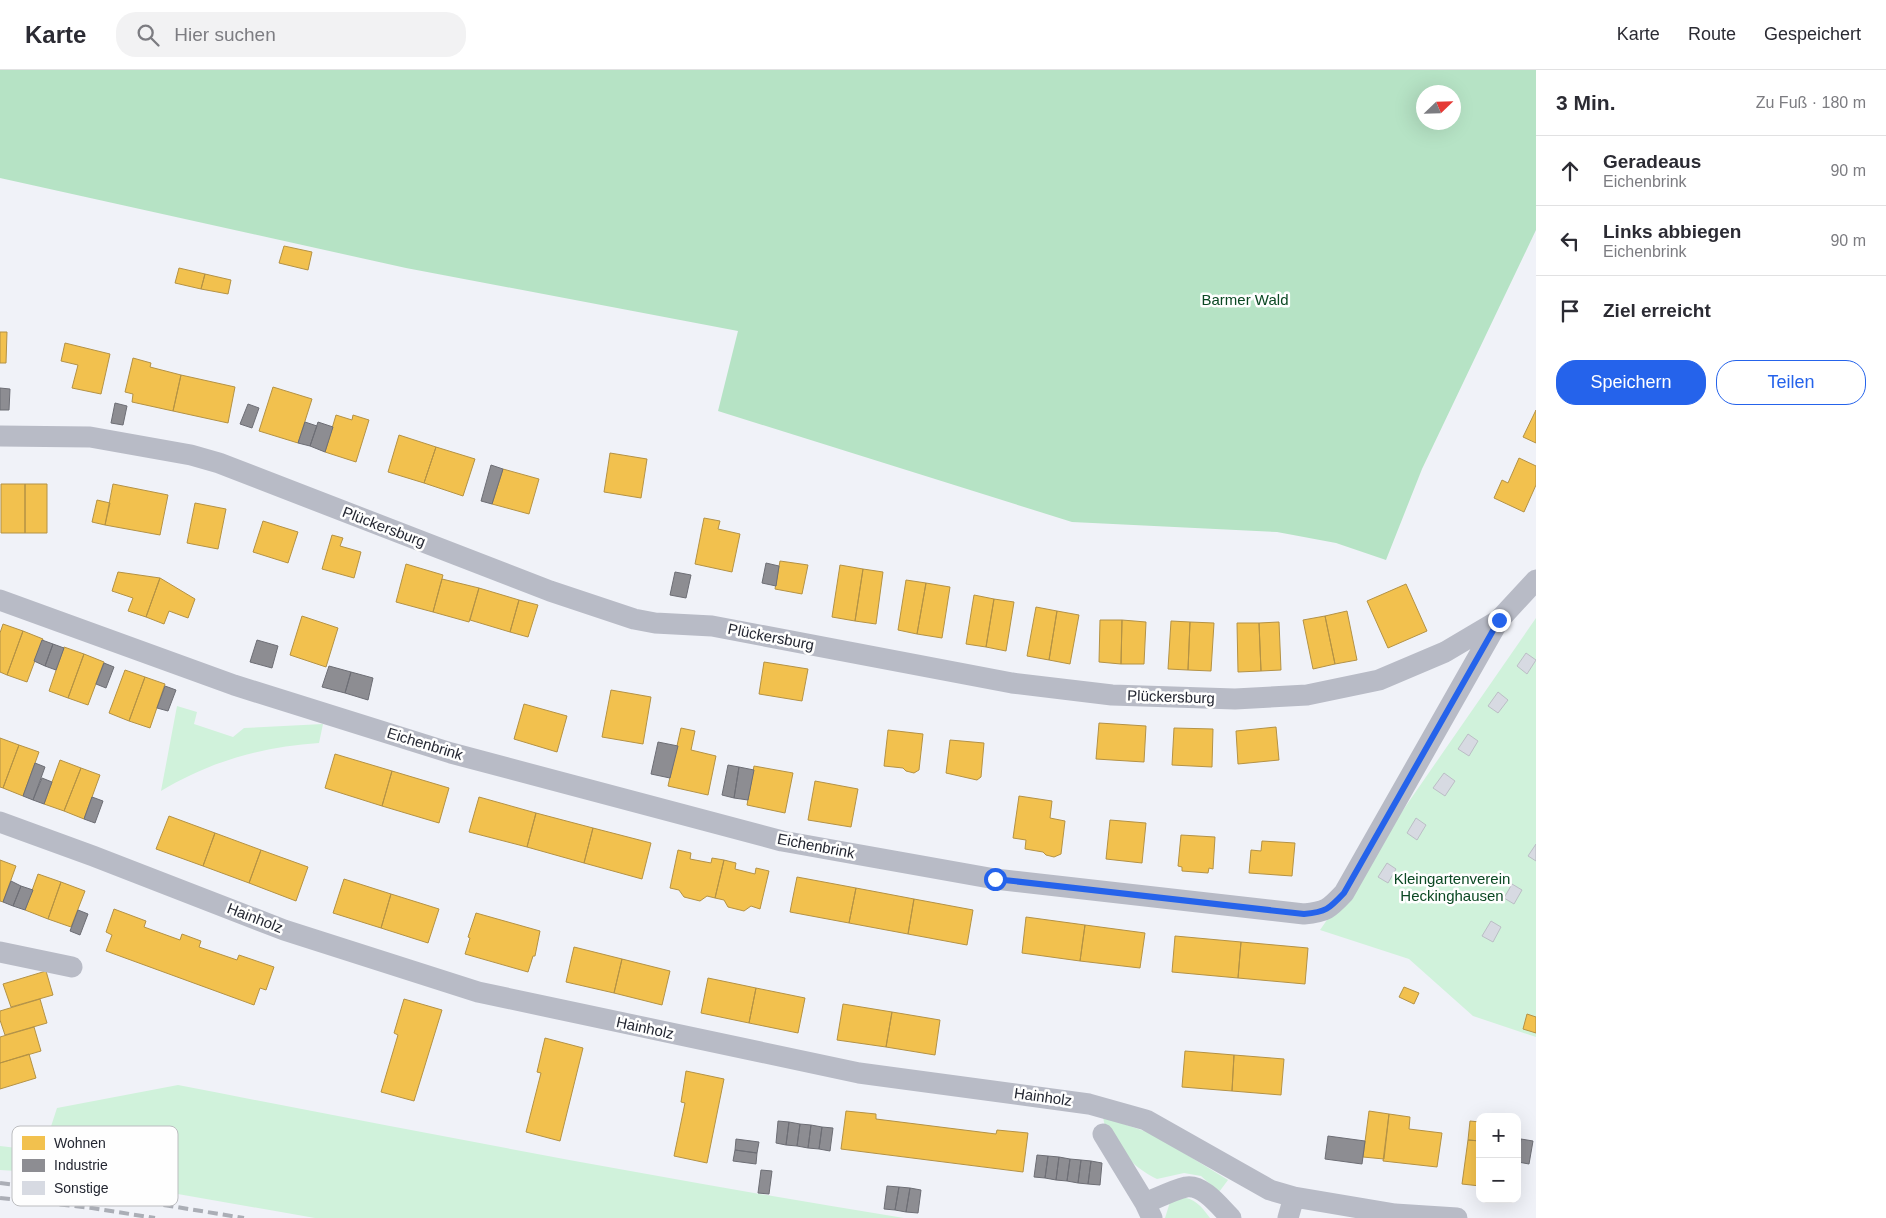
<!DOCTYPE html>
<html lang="de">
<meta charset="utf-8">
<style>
:root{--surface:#fff;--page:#f2f2f3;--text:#2b2b33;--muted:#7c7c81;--line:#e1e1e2;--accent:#2563eb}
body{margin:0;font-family:Helvetica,sans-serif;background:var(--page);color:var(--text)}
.controls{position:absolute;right:15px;bottom:15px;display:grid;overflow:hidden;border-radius:10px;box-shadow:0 5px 20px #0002}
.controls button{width:45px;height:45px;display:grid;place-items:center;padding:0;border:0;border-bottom:1px solid var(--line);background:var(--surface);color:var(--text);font:25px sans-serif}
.compass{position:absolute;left:1416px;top:15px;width:45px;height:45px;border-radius:50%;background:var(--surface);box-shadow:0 5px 20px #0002;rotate:67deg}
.stop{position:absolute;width:15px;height:15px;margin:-11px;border:4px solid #2563eb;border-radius:50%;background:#fff}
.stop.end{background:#2563eb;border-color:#fff;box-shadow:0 1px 5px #0008}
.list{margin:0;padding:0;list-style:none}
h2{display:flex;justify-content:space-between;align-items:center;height:65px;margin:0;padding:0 20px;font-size:21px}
h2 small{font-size:16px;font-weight:400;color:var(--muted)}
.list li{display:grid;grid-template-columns:32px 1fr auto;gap:15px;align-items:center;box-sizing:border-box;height:70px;padding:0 20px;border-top:1px solid var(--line)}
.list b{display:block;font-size:19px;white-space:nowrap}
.list p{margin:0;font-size:16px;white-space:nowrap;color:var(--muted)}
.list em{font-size:16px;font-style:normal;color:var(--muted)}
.actions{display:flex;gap:10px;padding:15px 20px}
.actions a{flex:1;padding:11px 0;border:1px solid var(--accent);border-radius:20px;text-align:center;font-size:18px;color:var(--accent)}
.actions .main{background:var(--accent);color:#fff}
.icon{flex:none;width:28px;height:28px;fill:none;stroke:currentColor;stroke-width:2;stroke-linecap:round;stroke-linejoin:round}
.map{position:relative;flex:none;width:1536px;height:1148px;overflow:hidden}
header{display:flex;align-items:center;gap:30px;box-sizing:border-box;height:70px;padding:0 25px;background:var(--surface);border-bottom:1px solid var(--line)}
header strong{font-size:24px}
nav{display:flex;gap:28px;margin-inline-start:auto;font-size:18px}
.search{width:350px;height:45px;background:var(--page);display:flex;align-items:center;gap:12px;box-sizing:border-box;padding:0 18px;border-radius:20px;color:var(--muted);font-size:19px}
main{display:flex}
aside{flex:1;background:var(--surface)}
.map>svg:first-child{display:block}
</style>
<header>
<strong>Karte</strong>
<div class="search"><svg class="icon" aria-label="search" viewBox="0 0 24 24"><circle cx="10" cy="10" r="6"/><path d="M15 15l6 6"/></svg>Hier suchen</div>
<nav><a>Karte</a><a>Route</a><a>Gespeichert</a></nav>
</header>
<main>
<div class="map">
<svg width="1536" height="1148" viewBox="0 0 1536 1148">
<rect width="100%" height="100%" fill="#f0f2f8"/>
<path fill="#d0f2db" d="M 1536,548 L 1536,967 L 1473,946 L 1409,889 L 1320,860 Z
M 177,636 L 197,642 L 194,654 L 233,667 L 244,658 L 323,654 L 319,673 C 261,677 211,691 161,721 Z
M 178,1015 C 420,1062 661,1109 904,1148 L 315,1148 L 64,1104 L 0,1100 L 0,1076 L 43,1081 L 57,1038 Z
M 1103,1047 L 1153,1064 L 1228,1110 L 1219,1122 L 1201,1106 L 1184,1103 L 1157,1109 C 1138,1100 1117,1081 1107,1063 C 1105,1058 1104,1052 1103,1047 Z
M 1180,1127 C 1195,1128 1201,1136 1210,1148 L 1165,1148 L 1170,1132 Z"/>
<path fill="#b6e3c5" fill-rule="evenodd" d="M 0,0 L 1536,0 L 1536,160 L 1422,399 L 1386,490 L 1336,473 L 1277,462 L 1072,452 L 718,341 L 738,261 L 406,198 L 0,108 ZM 1424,22 L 1454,22 L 1454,52 L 1424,52 Z"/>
<path fill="#f2c14e" stroke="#b49245" d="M 284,176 L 312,182 L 308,200 L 279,193 Z
M 179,198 L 205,204 L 201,219 L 175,213 Z
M 205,204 L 231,210 L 228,224 L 201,219 Z
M 0,262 L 7,262 L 6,293 L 0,293 Z
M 65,273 L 110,284 L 101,324 L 72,318 L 78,295 L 61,291 Z
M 133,288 L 151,293 L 150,297 L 181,305 L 173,341 L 132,332 L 133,324 L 125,322 Z
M 181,305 L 235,317 L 228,353 L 173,341 Z
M 273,317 L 312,329 L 298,373 L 259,361 Z
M 1536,340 L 1536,373 L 1523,367 Z
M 336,345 L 352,350 L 353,345 L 369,350 L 356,392 L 325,382 Z
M 399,365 L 436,377 L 424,413 L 388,402 Z
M 436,377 L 475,389 L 463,426 L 424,413 Z
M 610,383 L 647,389 L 641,428 L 604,422 Z
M 1519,388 L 1536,396 L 1536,415 L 1524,442 L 1494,428 L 1502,410 L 1508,413 Z
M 503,399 L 539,409 L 529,444 L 492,434 Z
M 1,414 L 25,414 L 25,463 L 1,463 Z
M 25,414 L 47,414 L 47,463 L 25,463 Z
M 113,414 L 168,425 L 160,465 L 105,455 Z
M 97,430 L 110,433 L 105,455 L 92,452 Z
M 195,433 L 226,439 L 218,479 L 187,473 Z
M 704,448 L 720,451 L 718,459 L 740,464 L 732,502 L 695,494 Z
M 263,451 L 298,462 L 288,493 L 253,482 Z
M 332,465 L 343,468 L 340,476 L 361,482 L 354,508 L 322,499 Z
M 780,491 L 808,495 L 802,524 L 775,519 Z
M 406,494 L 443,505 L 433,542 L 396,532 Z
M 840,495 L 863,499 L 855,551 L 832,547 Z
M 863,499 L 883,502 L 876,554 L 855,551 Z
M 118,502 L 160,508 L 146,547 L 128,541 L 133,528 L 112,521 Z
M 160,508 L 195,529 L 188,548 L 169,541 L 164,554 L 146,547 Z
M 442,509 L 479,518 L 469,552 L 433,542 Z
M 906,510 L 926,513 L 917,564 L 898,560 Z
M 926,513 L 950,517 L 942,568 L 917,564 Z
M 1406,514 L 1427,561 L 1388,578 L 1367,531 Z
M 479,518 L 519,530 L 510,562 L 470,550 Z
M 974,525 L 994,529 L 986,577 L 966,574 Z
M 994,529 L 1014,532 L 1006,581 L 986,577 Z
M 519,530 L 538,535 L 528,567 L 510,562 Z
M 1036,537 L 1057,541 L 1049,590 L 1027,586 Z
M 1057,541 L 1079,545 L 1070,594 L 1049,590 Z
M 1347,541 L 1357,590 L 1335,594 L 1325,546 Z
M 302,546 L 338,558 L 326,597 L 290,585 Z
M 1325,546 L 1335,594 L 1313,599 L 1303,550 Z
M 1100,550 L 1122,550 L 1121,594 L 1099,592 Z
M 1122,550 L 1146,552 L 1144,594 L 1121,594 Z
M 1171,551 L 1190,552 L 1188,600 L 1168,599 Z
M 1190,552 L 1214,553 L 1211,601 L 1188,600 Z
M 1279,552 L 1281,600 L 1261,601 L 1259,553 Z
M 1237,553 L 1259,553 L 1261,601 L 1238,602 Z
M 3,554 L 23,561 L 7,605 L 0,602 L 0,563 Z
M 23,561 L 43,569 L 27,612 L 7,605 Z
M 64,577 L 84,584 L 68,628 L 49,621 Z
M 84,584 L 104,592 L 88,635 L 68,628 Z
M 764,592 L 808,599 L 802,631 L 759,624 Z
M 125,600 L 145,607 L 129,651 L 109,643 Z
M 145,607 L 165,614 L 150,658 L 129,651 Z
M 611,620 L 651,627 L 643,674 L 602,667 Z
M 524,634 L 567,646 L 557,682 L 514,669 Z
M 1099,653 L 1146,656 L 1144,692 L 1096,689 Z
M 1276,657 L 1279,690 L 1238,694 L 1236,661 Z
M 681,658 L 695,661 L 691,680 L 716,686 L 708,725 L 668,716 Z
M 1174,658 L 1213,659 L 1212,697 L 1172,695 Z
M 888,660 L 923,664 L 919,700 L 914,703 L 906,701 L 903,698 L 884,696 Z
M 0,668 L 19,675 L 3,718 L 0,717 Z
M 950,670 L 984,673 L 981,707 L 977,710 L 946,703 Z
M 19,675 L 39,682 L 23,726 L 3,718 Z
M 335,684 L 392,701 L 382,736 L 325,718 Z
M 60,690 L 81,698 L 64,741 L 44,734 Z
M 754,696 L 793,703 L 785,743 L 747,735 Z
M 81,698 L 100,705 L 84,749 L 64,741 Z
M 392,701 L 449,718 L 439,753 L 382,736 Z
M 815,711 L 858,719 L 851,757 L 808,750 Z
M 1019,726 L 1052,731 L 1050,748 L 1065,751 L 1061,784 L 1054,787 L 1046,785 L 1043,782 L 1025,779 L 1026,770 L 1013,768 Z
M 479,727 L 536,743 L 527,777 L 469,762 Z
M 536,743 L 593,758 L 584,793 L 527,777 Z
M 169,746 L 215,763 L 203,796 L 156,779 Z
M 1110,750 L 1146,753 L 1142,793 L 1106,789 Z
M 593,758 L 651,773 L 642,809 L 584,793 Z
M 215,763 L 261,780 L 249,813 L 203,796 Z
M 1181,765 L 1215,767 L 1213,799 L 1209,798 L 1208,803 L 1182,801 L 1182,797 L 1178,796 Z
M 1262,771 L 1295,773 L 1292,806 L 1249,803 L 1251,780 L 1261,781 Z
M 261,780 L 308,797 L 296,831 L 249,813 Z
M 678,780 L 691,783 L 690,789 L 711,793 L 712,788 L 724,790 L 715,828 L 707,826 L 700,831 L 684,827 L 679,820 L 670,818 Z
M 0,790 L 16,796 L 3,832 L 0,831 Z
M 724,790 L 736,793 L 735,799 L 755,804 L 756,798 L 769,801 L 760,839 L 751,836 L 744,841 L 728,837 L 724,830 L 715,828 Z
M 38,804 L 61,812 L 48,849 L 25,840 Z
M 797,807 L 856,818 L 849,853 L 790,842 Z
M 344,809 L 391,824 L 381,858 L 333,843 Z
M 61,812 L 85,821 L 71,857 L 48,849 Z
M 856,818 L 914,829 L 908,864 L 849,853 Z
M 391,824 L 439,839 L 428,873 L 381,858 Z
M 914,829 L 973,840 L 967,875 L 908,864 Z
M 114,839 L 146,851 L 144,857 L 180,870 L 182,864 L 201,871 L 199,877 L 237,890 L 239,885 L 274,897 L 266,920 L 260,918 L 254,935 L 106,881 L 112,865 L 106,862 Z
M 476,843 L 540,861 L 535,886 L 533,886 L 528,902 L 465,884 L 470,868 L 468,867 Z
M 1026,847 L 1085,855 L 1080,891 L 1022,883 Z
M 1085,855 L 1145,863 L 1140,898 L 1080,891 Z
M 1175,866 L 1241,872 L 1238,908 L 1172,902 Z
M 1241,872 L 1308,878 L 1305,914 L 1238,908 Z
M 574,877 L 622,889 L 614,923 L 566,912 Z
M 622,889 L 670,901 L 662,935 L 614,923 Z
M 46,901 L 53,925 L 11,937 L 3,914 Z
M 708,908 L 756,918 L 749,953 L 701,943 Z
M 1404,917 L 1419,923 L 1414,934 L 1399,927 Z
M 756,918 L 805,928 L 798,963 L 749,953 Z
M 40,929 L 47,953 L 5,965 L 0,950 L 0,941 Z
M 404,929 L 442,940 L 414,1031 L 381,1022 L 398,965 L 394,963 Z
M 843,934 L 892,942 L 886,977 L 837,970 Z
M 892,942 L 940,950 L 935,985 L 886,977 Z
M 1527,944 L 1536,947 L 1536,963 L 1523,959 Z
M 34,957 L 41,981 L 0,993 L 0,967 Z
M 545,968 L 583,978 L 560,1071 L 526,1062 L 541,1003 L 537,1002 Z
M 1185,981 L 1234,985 L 1232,1021 L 1182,1017 Z
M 29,984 L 36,1008 L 0,1019 L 0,993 Z
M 1234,985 L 1284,989 L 1281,1025 L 1232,1021 Z
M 686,1001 L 724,1009 L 707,1093 L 674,1086 L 685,1033 L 681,1032 Z
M 846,1041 L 876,1044 L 876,1049 L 996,1064 L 997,1060 L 1028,1063 L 1023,1102 L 841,1079 Z
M 1369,1041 L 1389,1044 L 1384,1089 L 1363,1087 Z
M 1389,1044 L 1410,1047 L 1409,1059 L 1442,1063 L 1437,1097 L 1383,1091 Z
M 1470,1051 L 1480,1052 L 1480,1071 L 1468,1070 Z
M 1468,1070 L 1480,1071 L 1480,1116 L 1462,1114 Z"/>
<path fill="#8d8d92" stroke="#6d6e75" d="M 0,318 L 10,319 L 9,340 L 0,340 Z
M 115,333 L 127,336 L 123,355 L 111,353 Z
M 248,334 L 259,338 L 252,358 L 240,354 Z
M 305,352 L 317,356 L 310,376 L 298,373 Z
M 318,352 L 333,357 L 325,382 L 310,376 Z
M 491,395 L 503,399 L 492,434 L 481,431 Z
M 766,493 L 779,496 L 776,516 L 762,513 Z
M 675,502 L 691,505 L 686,528 L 670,525 Z
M 42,570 L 53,574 L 45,596 L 34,591 Z
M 257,570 L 278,576 L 272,598 L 250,592 Z
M 53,574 L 64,578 L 56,600 L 45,596 Z
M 104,593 L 114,597 L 106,618 L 96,614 Z
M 329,596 L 351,602 L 345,623 L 322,617 Z
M 351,602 L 373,608 L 368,630 L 345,623 Z
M 165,616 L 176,620 L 168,641 L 157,638 Z
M 658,672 L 678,676 L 670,708 L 651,704 Z
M 35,693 L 45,697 L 33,730 L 23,726 Z
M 728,695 L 739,697 L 734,728 L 722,725 Z
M 739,697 L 754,700 L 748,730 L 734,728 Z
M 42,708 L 52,712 L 44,734 L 33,730 Z
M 92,727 L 103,731 L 95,753 L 84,749 Z
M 11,811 L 21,816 L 13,836 L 3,832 Z
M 21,816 L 33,820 L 25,840 L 13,836 Z
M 78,840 L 88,844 L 80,865 L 70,861 Z
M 778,1051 L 789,1052 L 786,1075 L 776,1073 Z
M 789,1052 L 800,1054 L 797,1076 L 786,1075 Z
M 800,1054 L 811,1055 L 808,1078 L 797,1076 Z
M 811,1055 L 822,1057 L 819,1079 L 808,1078 Z
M 822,1057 L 833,1058 L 830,1081 L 819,1079 Z
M 1328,1066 L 1365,1071 L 1362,1094 L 1325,1089 Z
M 736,1069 L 759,1072 L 757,1083 L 735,1080 Z
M 1521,1069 L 1533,1071 L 1529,1094 L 1518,1092 Z
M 735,1080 L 757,1083 L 756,1094 L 733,1091 Z
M 1037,1085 L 1048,1086 L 1045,1108 L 1034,1107 Z
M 1048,1086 L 1059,1087 L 1056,1110 L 1045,1108 Z
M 1059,1087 L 1070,1089 L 1067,1111 L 1056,1110 Z
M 1070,1089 L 1081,1090 L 1078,1113 L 1067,1111 Z
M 1081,1090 L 1091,1091 L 1088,1114 L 1078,1113 Z
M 1091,1091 L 1102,1093 L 1100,1115 L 1088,1114 Z
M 761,1100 L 772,1101 L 769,1124 L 758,1123 Z
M 887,1116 L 899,1117 L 895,1140 L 884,1139 Z
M 899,1117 L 910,1118 L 906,1142 L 895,1140 Z
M 910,1118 L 921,1120 L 918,1143 L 906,1142 Z"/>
<path fill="#d7dae2" stroke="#bbbec5" d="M 1526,583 L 1536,590 L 1527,604 L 1517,596 Z
M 1498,622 L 1508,630 L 1498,643 L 1488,636 Z
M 1468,664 L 1478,671 L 1469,686 L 1458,679 Z
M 1444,703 L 1455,711 L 1445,726 L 1433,718 Z
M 1416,748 L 1426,755 L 1417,770 L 1407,763 Z
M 1536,774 L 1536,791 L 1528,786 Z
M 1387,793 L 1396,799 L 1388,813 L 1378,807 Z
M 1512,814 L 1522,820 L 1514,834 L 1504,828 Z
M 1491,851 L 1501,857 L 1493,872 L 1482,866 Z"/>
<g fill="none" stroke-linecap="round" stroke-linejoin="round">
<path stroke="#b8bbc6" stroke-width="21" d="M 0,366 L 90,367 L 191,385 L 219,393 L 550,521 L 634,549 L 655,553 L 712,556 L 1012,613 L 1112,625 L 1235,629 L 1307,625 L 1379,610 L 1445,582 L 1499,550 L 1536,510
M 0,530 L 234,615 L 451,683 L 782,771 L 995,809 L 1304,844 C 1326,842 1329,839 1344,823 L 1499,550
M 0,752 L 93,786 L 284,860 L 478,922 L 859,1003 L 1089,1034 L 1146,1050 L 1270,1120 L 1294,1127 L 1395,1144 L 1457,1148
M 0,882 L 72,897
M 1103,1064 L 1145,1133 L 1152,1148
M 1145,1133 C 1158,1128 1173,1120 1186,1117 C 1203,1114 1220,1137 1231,1148
M 1288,1148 L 1294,1127"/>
<path stroke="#abaeb6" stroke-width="4" stroke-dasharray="10 5" stroke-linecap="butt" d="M 0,1113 L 96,1124 L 244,1148
M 0,1128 L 92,1138 L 155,1148"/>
</g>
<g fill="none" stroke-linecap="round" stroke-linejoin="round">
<path stroke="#2563eb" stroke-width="6" d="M 995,809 L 1304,844 C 1326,842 1329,839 1344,823 L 1499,550"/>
</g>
<g text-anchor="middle" stroke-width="5" stroke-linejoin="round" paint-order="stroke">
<g font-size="15" fill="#0b4823" stroke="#fefefe">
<text x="1245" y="235">Barmer Wald</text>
<text x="1452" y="814">Kleingartenverein<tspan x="1452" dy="17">Heckinghausen</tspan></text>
</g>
<g font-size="15" fill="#232631" stroke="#fefefe">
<text transform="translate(384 457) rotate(21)" y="5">Plückersburg</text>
<text transform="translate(771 567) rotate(11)" y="5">Plückersburg</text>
<text transform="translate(1171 627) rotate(2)" y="5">Plückersburg</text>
<text transform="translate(425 674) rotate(17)" y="5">Eichenbrink</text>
<text transform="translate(816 776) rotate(11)" y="5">Eichenbrink</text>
<text transform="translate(255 848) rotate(21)" y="5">Hainholz</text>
<text transform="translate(645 958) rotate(12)" y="5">Hainholz</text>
<text transform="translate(1043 1027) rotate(8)" y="5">Hainholz</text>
</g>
</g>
<rect x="12" y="1056" width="166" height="80" rx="8" fill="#fefefe" stroke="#bcbdc0" stroke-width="1"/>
<rect x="22" y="1066" width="23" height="14" fill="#f2c14e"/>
<rect x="22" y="1089" width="23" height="13" fill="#8d8d92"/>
<rect x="22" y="1111" width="23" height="14" fill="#d7dae2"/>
<g font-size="14" fill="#232631">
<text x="54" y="1078">Wohnen</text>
<text x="54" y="1100">Industrie</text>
<text x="54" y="1123">Sonstige</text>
</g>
</svg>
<div class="controls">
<button>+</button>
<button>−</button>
</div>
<svg class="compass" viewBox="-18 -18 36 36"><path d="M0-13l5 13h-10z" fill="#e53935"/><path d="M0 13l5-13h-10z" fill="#7c7c81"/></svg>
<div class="stop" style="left:995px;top:809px"></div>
<div class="stop end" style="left:1499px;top:550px"></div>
</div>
<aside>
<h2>3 Min.<small>Zu Fuß · 180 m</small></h2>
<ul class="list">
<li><svg class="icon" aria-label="ahead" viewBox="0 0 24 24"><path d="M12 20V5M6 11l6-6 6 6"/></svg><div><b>Geradeaus</b><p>Eichenbrink</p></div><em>90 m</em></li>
<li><svg class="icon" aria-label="left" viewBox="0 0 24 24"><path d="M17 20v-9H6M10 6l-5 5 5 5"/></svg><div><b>Links abbiegen</b><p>Eichenbrink</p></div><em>90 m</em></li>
<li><svg class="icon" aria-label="arrive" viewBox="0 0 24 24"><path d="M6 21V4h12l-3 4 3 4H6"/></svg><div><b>Ziel erreicht</b></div></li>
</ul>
<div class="actions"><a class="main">Speichern</a><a>Teilen</a></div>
</aside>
</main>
